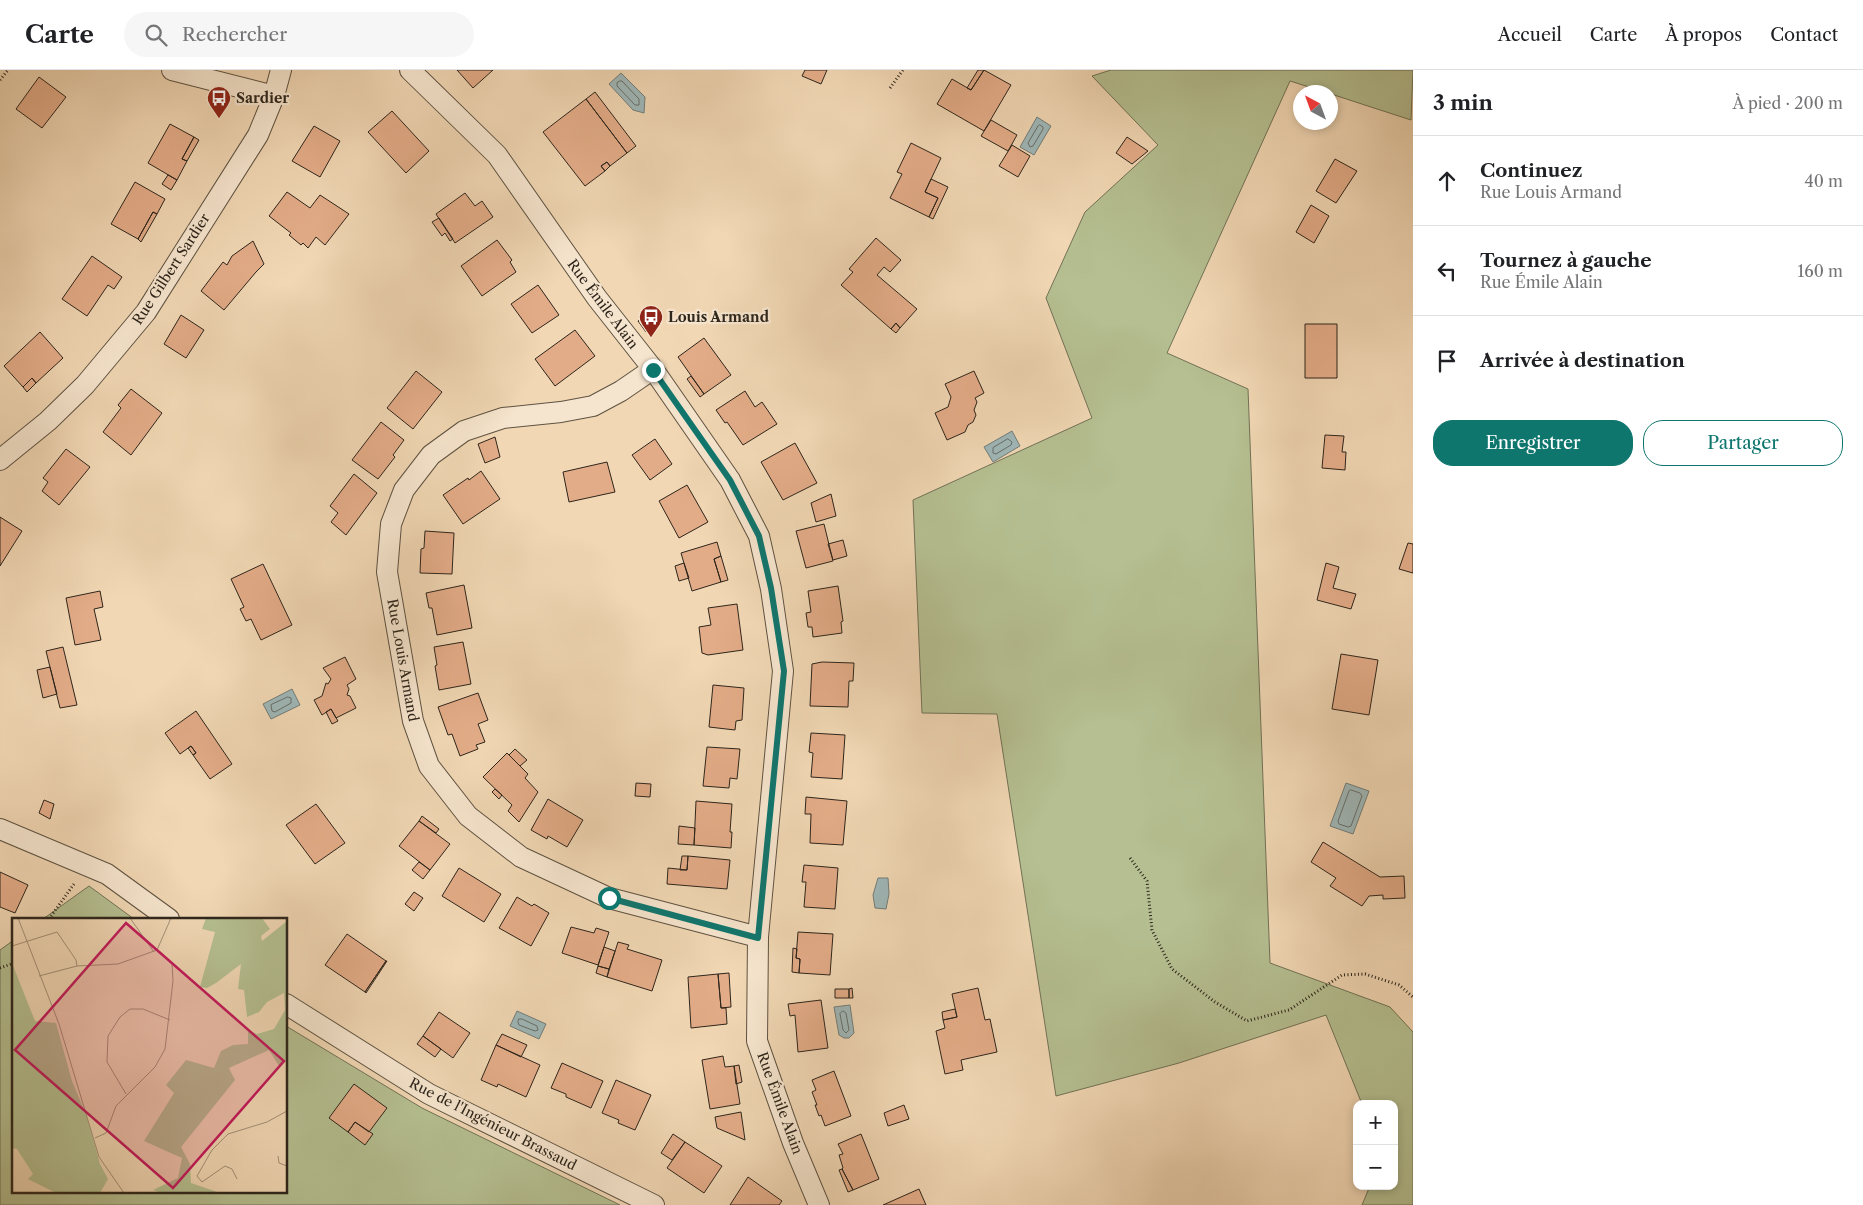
<!DOCTYPE html>
<html lang="fr">
<meta charset="utf-8">
<style>
:root{--surface:#fff;--page:#f6f6f6;--text:#202124;--muted:#757577;--line:#e0e0e0;--accent:#0f766e}
body{margin:0;font-family:"Libre Caslon Text",serif;background:var(--page);color:var(--text)}
.controls{position:absolute;right:15px;bottom:15px;display:grid;overflow:hidden;border-radius:10px;box-shadow:0 2px 8px #0003}
.controls button{width:45px;height:45px;display:grid;place-items:center;padding:0;border:0;border-bottom:1px solid var(--line);background:var(--surface);color:var(--text);font:25px sans-serif}
.compass{position:absolute;left:1293px;top:15px;width:45px;height:45px;border-radius:50%;background:var(--surface);box-shadow:0 2px 8px #0003;rotate:319deg}
.stop{position:absolute;width:15px;height:15px;margin:-11px;border:4px solid #0f766e;border-radius:50%;background:#fff}
.stop.end{background:#0f766e;border-color:#fff;box-shadow:0 1px 5px #0008}
.list{margin:0;padding:0;list-style:none}
h2{display:flex;justify-content:space-between;align-items:center;height:65px;margin:0;padding:0 20px;font-size:21px}
h2 small{font-size:16px;font-weight:400;color:var(--muted)}
.list li{display:grid;grid-template-columns:32px 1fr auto;gap:15px;align-items:center;box-sizing:border-box;height:90px;padding:0 20px;border-top:1px solid var(--line)}
.list b{display:block;font-size:19px;white-space:nowrap}
.list p{margin:0;font-size:16px;white-space:nowrap;color:var(--muted)}
.list em{font-size:16px;font-style:normal;color:var(--muted)}
.actions{display:flex;gap:10px;padding:15px 20px}
.actions a{flex:1;padding:11px 0;border:1px solid var(--accent);border-radius:20px;text-align:center;font-size:18px;color:var(--accent)}
.actions .main{background:var(--accent);color:#fff}
.icon{flex:none;width:28px;height:28px;fill:none;stroke:currentColor;stroke-width:2;stroke-linecap:round;stroke-linejoin:round}
.map{position:relative;flex:none;width:1413px;height:1135px;overflow:hidden}
header{display:flex;align-items:center;gap:30px;box-sizing:border-box;height:70px;padding:0 25px;background:var(--surface);border-bottom:1px solid var(--line)}
header strong{font-size:24px}
nav{display:flex;gap:28px;margin-inline-start:auto;font-size:18px}
.search{width:350px;height:45px;background:var(--page);display:flex;align-items:center;gap:12px;box-sizing:border-box;padding:0 18px;border-radius:28px;color:var(--muted);font-size:19px}
main{display:flex}
aside{flex:1;background:var(--surface)}
.map>svg:first-child{display:block}
</style>
<header>
<strong>Carte</strong>
<div class="search"><svg class="icon" aria-label="search" viewBox="0 0 24 24"><circle cx="10" cy="10" r="6"/><path d="M15 15l6 6"/></svg>Rechercher</div>
<nav><a>Accueil</a><a>Carte</a><a>À propos</a><a>Contact</a></nav>
</header>
<main>
<div class="map">
<svg width="1413" height="1135" viewBox="0 0 1413 1135">
<rect width="100%" height="100%" fill="#f1d7b4"/>
<filter id="stains"><feTurbulence type="fractalNoise" baseFrequency=".004" numOctaves="4"/><feColorMatrix values="0 0 0 0 .2 0 0 0 0 .09 0 0 0 0 .02 0 0 0 .5 -.17"/></filter>
<radialGradient id="worn" r=".72"><stop offset=".6" stop-color="#630" stop-opacity="0"/><stop offset="1" stop-color="#630" stop-opacity=".3"/></radialGradient>
<path fill="#b5bf91" stroke="#717256" d="M 1111,0 L 1413,0 L 1411,50 L 1331,24 L 1330,22 L 1325,22 L 1290,11 L 1167,283 L 1248,319 L 1270,893 L 1390,937 L 1413,962 L 1413,1135 L 1362,1135 L 1370,1116 L 1394,1116 L 1394,1034 L 1362,1034 L 1326,945 L 1179,993 L 1056,1026 L 997,644 L 922,643 L 913,430 L 1092,348 L 1046,228 L 1085,142 L 1158,75 L 1092,6 Z
M 89,816 L 134,849 L 43,849 Z
M 14,870 L 14,1121 L 286,1121 L 286,956 L 422,1038 L 620,1135 L 0,1135 L 0,880 Z"/>
<path fill="#9fb7b8" stroke="#717d79" d="M 621,3 L 645,27 L 644,43 L 633,40 L 609,14 Z
M 1037,47 L 1051,56 L 1034,85 L 1020,77 Z
M 1012,361 L 1020,376 L 993,392 L 984,377 Z
M 292,619 L 300,635 L 271,649 L 263,634 Z
M 1346,713 L 1369,721 L 1353,764 L 1330,756 Z
M 878,808 L 888,808 L 889,824 L 886,839 L 875,838 L 873,825 Z
M 850,935 L 854,963 L 849,968 L 844,968 L 839,965 L 834,937 Z
M 517,941 L 546,954 L 539,969 L 510,956 Z"/>
<g fill="none" stroke-linecap="round" stroke-linejoin="round">
<path stroke="#666e6a" stroke-width="1" d="M 620,11 L 622,11 L 639,29 L 639,35 L 635,35 L 617,16 L 617,13 Z
M 1040,55 L 1043,57 L 1043,59 L 1033,76 L 1030,77 L 1028,73 L 1038,56 Z
M 1008,369 L 1012,372 L 1011,375 L 996,384 L 993,383 L 993,378 Z
M 288,627 L 291,628 L 291,633 L 275,642 L 272,641 L 271,635 Z
M 1351,720 L 1360,723 L 1362,726 L 1351,756 L 1348,757 L 1339,754 L 1338,751 L 1349,721 Z
M 843,941 L 846,943 L 849,960 L 846,963 L 843,960 L 840,944 Z
M 519,949 L 522,949 L 537,956 L 538,960 L 535,961 L 519,955 L 518,952 Z"/>
</g>
<path fill="#e3ac88" stroke="#2d251b" d="M 457,0 L 493,0 L 473,18 Z
M 805,0 L 827,0 L 821,14 L 802,6 Z
M 978,0 L 984,0 L 971,20 L 967,18 Z
M 984,0 L 1011,15 L 984,61 L 937,34 L 952,9 L 971,20 Z
M 39,7 L 66,27 L 42,58 L 16,39 Z
M 595,22 L 636,76 L 627,83 L 586,29 Z
M 586,29 L 627,83 L 610,96 L 607,92 L 601,96 L 605,101 L 585,116 L 543,62 Z
M 392,41 L 429,81 L 406,103 L 368,62 Z
M 991,50 L 1017,65 L 1008,81 L 981,66 Z
M 170,54 L 194,67 L 182,89 L 187,91 L 177,110 L 148,93 Z
M 314,56 L 340,71 L 320,107 L 292,91 Z
M 194,67 L 199,70 L 187,91 L 182,89 Z
M 1127,67 L 1148,81 L 1132,94 L 1116,83 Z
M 911,73 L 941,88 L 925,122 L 938,128 L 929,147 L 890,128 L 902,104 L 897,102 Z
M 1012,75 L 1030,86 L 1018,107 L 999,96 Z
M 1335,89 L 1357,101 L 1336,133 L 1316,121 Z
M 607,92 L 610,96 L 605,101 L 601,96 Z
M 168,105 L 177,110 L 171,120 L 162,114 Z
M 931,109 L 948,117 L 933,149 L 929,147 L 938,128 L 925,122 Z
M 135,112 L 165,129 L 157,144 L 153,142 L 138,169 L 111,154 Z
M 287,122 L 310,138 L 320,125 L 349,144 L 325,175 L 316,167 L 308,178 L 303,173 L 301,175 L 289,165 L 291,163 L 269,146 Z
M 465,123 L 475,136 L 482,131 L 493,147 L 455,173 L 436,144 Z
M 1311,135 L 1329,146 L 1314,173 L 1296,162 Z
M 153,142 L 157,144 L 141,172 L 138,169 Z
M 439,148 L 453,169 L 450,171 L 445,163 L 442,166 L 432,152 Z
M 876,168 L 901,190 L 890,202 L 884,197 L 877,205 L 917,239 L 900,258 L 896,253 L 891,259 L 841,215 L 853,202 L 849,199 Z
M 497,170 L 512,190 L 510,192 L 516,202 L 482,226 L 461,196 Z
M 253,171 L 264,194 L 256,202 L 224,240 L 201,221 L 223,192 L 227,195 L 232,186 Z
M 92,186 L 122,207 L 114,219 L 108,215 L 87,246 L 62,229 Z
M 538,215 L 559,245 L 532,263 L 511,234 Z
M 651,242 L 658,253 L 646,262 L 638,251 Z
M 181,245 L 204,260 L 186,288 L 164,274 Z
M 896,253 L 900,258 L 896,263 L 891,259 Z
M 1305,254 L 1337,254 L 1337,308 L 1305,308 Z
M 575,260 L 595,286 L 555,316 L 535,289 Z
M 40,262 L 63,288 L 36,313 L 32,308 L 23,317 L 4,296 Z
M 704,268 L 731,305 L 704,324 L 678,287 Z
M 416,301 L 442,322 L 413,359 L 387,338 Z
M 974,301 L 984,323 L 975,328 L 977,332 L 974,340 L 976,345 L 973,352 L 968,355 L 965,362 L 947,370 L 935,343 L 948,337 L 951,327 L 945,314 Z
M 691,306 L 704,324 L 700,327 L 687,309 Z
M 32,308 L 36,313 L 27,322 L 23,317 Z
M 131,319 L 162,343 L 131,385 L 103,362 L 121,338 L 118,335 Z
M 745,321 L 755,337 L 762,332 L 777,354 L 743,375 L 727,352 L 725,353 L 716,340 Z
M 381,352 L 404,370 L 393,385 L 395,387 L 378,409 L 352,390 Z
M 1325,365 L 1344,366 L 1342,382 L 1346,382 L 1345,400 L 1322,398 Z
M 495,367 L 500,387 L 485,393 L 478,374 Z
M 655,369 L 672,394 L 650,410 L 632,385 Z
M 795,373 L 817,413 L 783,430 L 761,392 Z
M 66,379 L 90,397 L 59,435 L 42,421 L 48,412 L 43,408 Z
M 607,392 L 615,422 L 569,432 L 563,402 Z
M 481,401 L 500,429 L 463,454 L 443,425 L 468,408 L 469,410 Z
M 354,404 L 377,423 L 346,465 L 331,452 L 338,443 L 330,436 Z
M 687,415 L 708,452 L 679,468 L 659,431 Z
M 831,424 L 836,446 L 816,452 L 811,433 Z
M 0,447 L 22,461 L 0,496 Z
M 824,454 L 833,491 L 806,498 L 796,461 Z
M 425,461 L 454,463 L 452,504 L 420,503 L 421,479 L 424,478 Z
M 843,470 L 847,486 L 833,490 L 828,474 Z
M 717,472 L 721,486 L 714,489 L 721,512 L 692,521 L 681,483 Z
M 1408,473 L 1413,474 L 1413,503 L 1399,499 Z
M 721,486 L 728,510 L 721,512 L 714,489 Z
M 684,493 L 689,508 L 679,511 L 675,496 Z
M 1326,493 L 1339,497 L 1333,518 L 1356,524 L 1351,539 L 1317,530 Z
M 263,494 L 292,555 L 261,570 L 251,549 L 246,551 L 240,539 L 244,537 L 231,509 Z
M 464,515 L 472,558 L 437,565 L 432,538 L 429,538 L 426,523 Z
M 838,516 L 843,551 L 841,552 L 842,563 L 813,567 L 812,557 L 808,557 L 806,543 L 811,542 L 808,521 Z
M 100,521 L 103,537 L 94,539 L 101,570 L 75,575 L 66,528 Z
M 737,534 L 743,580 L 708,585 L 702,583 L 699,557 L 711,555 L 708,538 Z
M 463,572 L 471,614 L 439,620 L 435,596 L 437,595 L 434,577 Z
M 63,577 L 77,635 L 60,638 L 46,581 Z
M 1341,584 L 1378,590 L 1369,645 L 1332,639 Z
M 345,587 L 356,609 L 347,615 L 349,619 L 347,625 L 350,626 L 356,638 L 336,648 L 331,639 L 322,645 L 314,630 L 322,626 L 326,613 L 328,614 L 331,609 L 323,598 Z
M 822,592 L 854,593 L 853,611 L 849,611 L 848,637 L 810,636 L 812,594 Z
M 50,597 L 57,624 L 43,628 L 37,600 Z
M 713,615 L 744,618 L 742,650 L 736,651 L 735,660 L 709,657 Z
M 478,623 L 488,650 L 478,654 L 485,672 L 476,675 L 478,679 L 460,686 L 452,664 L 448,665 L 438,637 Z
M 331,639 L 338,651 L 332,654 L 326,642 Z
M 196,641 L 232,694 L 210,709 L 193,685 L 196,683 L 191,676 L 180,684 L 165,663 Z
M 811,663 L 845,665 L 842,709 L 811,707 L 813,683 L 809,682 Z
M 191,676 L 196,683 L 193,685 L 188,678 Z
M 707,677 L 740,679 L 737,709 L 730,708 L 729,718 L 703,716 Z
M 515,679 L 527,690 L 520,696 L 509,685 Z
M 507,683 L 528,704 L 525,708 L 538,722 L 519,752 L 508,741 L 512,735 L 483,707 Z
M 636,713 L 651,714 L 650,727 L 635,726 Z
M 495,719 L 502,725 L 499,729 L 492,722 Z
M 806,727 L 847,731 L 843,775 L 810,773 L 811,744 L 805,744 Z
M 548,729 L 583,750 L 567,777 L 548,766 L 547,769 L 531,760 Z
M 44,730 L 54,734 L 50,749 L 39,743 Z
M 696,731 L 732,734 L 730,762 L 732,762 L 731,778 L 694,775 Z
M 316,734 L 345,773 L 315,794 L 286,755 Z
M 422,746 L 439,759 L 436,763 L 419,751 Z
M 419,751 L 450,774 L 430,800 L 399,776 Z
M 679,756 L 695,758 L 694,775 L 678,774 Z
M 1323,772 L 1380,807 L 1404,806 L 1405,828 L 1383,829 L 1383,825 L 1369,826 L 1362,836 L 1330,816 L 1336,808 L 1311,792 Z
M 682,786 L 688,786 L 687,800 L 680,800 Z
M 688,786 L 730,790 L 727,819 L 667,814 L 668,798 L 687,800 Z
M 419,792 L 430,800 L 423,809 L 412,800 Z
M 804,795 L 838,798 L 835,839 L 804,837 L 806,812 L 802,812 Z
M 459,798 L 501,824 L 484,852 L 442,826 Z
M 0,802 L 28,815 L 15,843 L 0,837 Z
M 414,822 L 423,828 L 414,841 L 405,834 Z
M 517,827 L 532,836 L 534,834 L 549,843 L 531,876 L 499,858 Z
M 571,857 L 594,863 L 596,858 L 609,862 L 598,895 L 562,883 Z
M 798,862 L 833,864 L 830,905 L 799,903 L 800,889 L 796,888 Z
M 347,864 L 386,891 L 365,922 L 325,895 Z
M 618,872 L 629,875 L 627,879 L 662,890 L 652,921 L 607,907 Z
M 604,877 L 615,881 L 609,899 L 598,896 Z
M 793,878 L 797,879 L 796,888 L 800,889 L 799,903 L 792,902 Z
M 386,891 L 387,891 L 366,923 L 365,922 Z
M 598,896 L 609,899 L 607,907 L 596,903 Z
M 729,903 L 731,937 L 721,938 L 718,904 Z
M 718,904 L 721,938 L 726,938 L 727,954 L 691,958 L 688,907 Z
M 852,918 L 853,928 L 849,928 L 849,919 Z
M 978,918 L 985,950 L 990,949 L 997,982 L 961,990 L 963,1000 L 945,1004 L 936,961 L 945,958 L 943,950 L 957,947 L 952,924 Z
M 835,919 L 849,919 L 849,928 L 835,928 Z
M 821,930 L 828,978 L 798,982 L 795,945 L 790,946 L 788,934 Z
M 955,939 L 957,947 L 943,950 L 942,942 Z
M 439,942 L 470,963 L 453,988 L 423,966 Z
M 502,964 L 527,975 L 521,987 L 496,975 Z
M 423,966 L 441,979 L 435,987 L 417,974 Z
M 496,975 L 540,995 L 526,1027 L 498,1014 L 497,1017 L 481,1010 Z
M 723,986 L 725,997 L 734,996 L 740,1034 L 710,1039 L 702,990 Z
M 562,993 L 603,1011 L 591,1038 L 566,1027 L 566,1024 L 551,1018 Z
M 739,995 L 742,1012 L 736,1014 L 734,996 Z
M 834,1001 L 851,1046 L 825,1056 L 821,1045 L 819,1046 L 815,1035 L 817,1035 L 812,1022 L 816,1020 L 812,1010 Z
M 616,1010 L 651,1025 L 635,1060 L 618,1053 L 619,1050 L 602,1043 Z
M 354,1014 L 387,1038 L 369,1062 L 355,1052 L 348,1062 L 329,1048 Z
M 904,1035 L 909,1049 L 888,1056 L 884,1043 Z
M 741,1042 L 745,1070 L 717,1058 L 715,1047 Z
M 355,1052 L 373,1064 L 365,1075 L 348,1062 Z
M 673,1064 L 685,1072 L 672,1090 L 661,1083 Z
M 861,1064 L 879,1109 L 853,1120 L 842,1099 L 843,1098 L 839,1085 L 843,1084 L 838,1074 Z
M 685,1072 L 722,1096 L 704,1123 L 667,1098 Z
M 842,1099 L 853,1120 L 848,1122 L 839,1100 Z
M 748,1107 L 782,1131 L 779,1135 L 730,1135 Z
M 919,1119 L 926,1135 L 883,1135 Z"/>
<g fill="none" stroke-linecap="round" stroke-linejoin="round">
<g stroke="#5e5241" stroke-width="22">
<path id="street" d="M 172,0 L 274,26
M 410,0 L 497,85 L 597,228 L 653,299 L 730,410 L 759,466 L 771,519 L 783,601 L 758,867 L 757,971 L 793,1073 L 819,1135
M 653,299 L 621,321 L 593,336 L 561,342 L 503,348 L 464,361 L 431,385 L 404,420 L 391,454 L 387,502 L 413,651 L 429,696 L 468,746 L 521,787 L 609,828 L 758,867
M 0,390 L 48,351 L 85,315 L 146,242 L 258,65 L 274,26 L 281,0
M 0,759 L 107,804 L 169,849
M 286,934 L 429,1024 L 654,1135"/>
</g>
<path stroke="#2d251b" stroke-width="3" stroke-dasharray="1 2.5" stroke-linecap="butt" d="M 0,10 L 8,0
M 890,18 L 903,0
M 1130,788 L 1147,811 L 1152,860 L 1172,899 L 1215,932 L 1247,951 L 1289,940 L 1342,905 L 1365,904 L 1399,915 L 1413,927
M 49,849 L 74,814
M 0,898 L 14,893"/>
<use href="#street" stroke="#f6e5ce" stroke-width="20"/>
</g>
<g fill="none" stroke-linecap="round" stroke-linejoin="round">
<path stroke="#0f766e" stroke-width="6" d="M 609,828 L 758,868 L 784,601 L 771,518 L 759,466 L 730,410 L 653,300"/>
</g>
<defs>
<g id="bus-pin" transform="scale(1.25)"><path d="M0 17L-7.5 6A9.5 9.5 0 1 1 7.5 6Z" fill="#8f2418" stroke="#f6e5ce"/><path d="M-5-6H5V4H4V6H2V4H-2V6H-4V4H-5ZM-3.5-4V0h7V-4ZM-3.5 1.2v1.5H-2V1.2ZM2 1.2v1.5H3.5V1.2Z" fill="#fff"/></g>
</defs>
<g fill-rule="evenodd">
<use href="#bus-pin" x="219" y="28"/>
<use href="#bus-pin" x="651" y="247"/>
</g>
<g text-anchor="middle" stroke-width="4.5" stroke-linejoin="round" paint-order="stroke">
<g font-size="14" font-weight="bold" fill="#2d251b" stroke="#f6e5ce" text-anchor="start">
<text x="236" y="33">Sardier</text>
<text x="668" y="252">Louis Armand</text>
</g>
<g font-size="14" fill="#2d251b" stroke="#f6e5ce">
<text transform="translate(171 199) rotate(-57)" y="5">Rue Gilbert Sardier</text>
<text transform="translate(603 234) rotate(53)" y="5">Rue Émile Alain</text>
<text transform="translate(403 590) rotate(80)" y="5">Rue Louis Armand</text>
<text transform="translate(780 1033) rotate(70)" y="5">Rue Émile Alain</text>
<text transform="translate(493 1054) rotate(27)" y="5">Rue de l'Ingénieur Brassaud</text>
</g>
</g>
<g transform="translate(12 848)">
<rect width="275" height="275" fill="#f1d7b4"/>
<path d="M 194,0 L 250,0 L 258,11 L 249,18 L 250,23 L 275,3 L 275,141 L 267,148 L 257,132 L 217,150 L 223,162 L 169,229 L 178,246 L 179,265 L 208,275 L 149,275 L 141,272 L 166,260 L 170,240 L 132,223 L 162,175 L 154,167 L 174,142 L 202,150 L 209,133 L 221,127 L 236,126 L 236,112 L 245,116 L 262,111 L 273,92 L 272,75 L 255,84 L 247,94 L 235,99 L 232,72 L 226,71 L 229,46 L 204,65 L 195,70 L 188,69 L 203,14 L 190,11 ZM 0,45 L 23,103 L 44,105 L 60,163 L 75,199 L 88,246 L 96,261 L 88,275 L 44,275 L 16,261 L 21,256 L 5,231 L 0,230 Z" fill="#b5bf91"/>
<path fill="none" stroke="#a39077" stroke-width="1" d="M 6,0 L 47,106 L 87,239 L 112,275M 118,0 L 142,34M 0,28 L 45,14 L 64,42 L 65,48M 145,32 L 159,0M 27,58 L 65,48 L 106,46 L 145,32M 114,176 L 95,144 L 96,118 L 108,99 L 118,91 L 131,91 L 158,102M 83,220 L 94,215 L 104,188 L 143,149 L 153,131 L 161,63 L 160,45 L 145,32M 266,238 L 267,245 L 275,248M 225,261 L 220,251 L 213,248 L 190,264 L 185,258 L 200,232 L 216,216 L 255,204 L 275,193"/>
<path fill="#c2185b" fill-opacity="0.15" stroke="#c2185b" stroke-width="2.5" d="M 114,5 L 272,143 L 161,270 L 3,132 Z"/>
<rect width="275" height="275" fill="none" stroke="#2d251b" stroke-width="2.5"/>
</g>
<rect width="100%" height="100%" filter="url(#stains)"/>
<rect width="100%" height="100%" fill="url(#worn)"/>
</svg>
<div class="controls">
<button>+</button>
<button>−</button>
</div>
<svg class="compass" viewBox="-18 -18 36 36"><path d="M0-13l5 13h-10z" fill="#e53935"/><path d="M0 13l5-13h-10z" fill="#757577"/></svg>
<div class="stop" style="left:609px;top:828px"></div>
<div class="stop end" style="left:653px;top:300px"></div>
</div>
<aside>
<h2>3 min<small>À pied · 200 m</small></h2>
<ul class="list">
<li><svg class="icon" aria-label="ahead" viewBox="0 0 24 24"><path d="M12 20V5M6 11l6-6 6 6"/></svg><div><b>Continuez</b><p>Rue Louis Armand</p></div><em>40 m</em></li>
<li><svg class="icon" aria-label="left" viewBox="0 0 24 24"><path d="M17 20v-9H6M10 6l-5 5 5 5"/></svg><div><b>Tournez à gauche</b><p>Rue Émile Alain</p></div><em>160 m</em></li>
<li><svg class="icon" aria-label="arrive" viewBox="0 0 24 24"><path d="M6 21V4h12l-3 4 3 4H6"/></svg><div><b>Arrivée à destination</b></div></li>
</ul>
<div class="actions"><a class="main">Enregistrer</a><a>Partager</a></div>
</aside>
</main>
